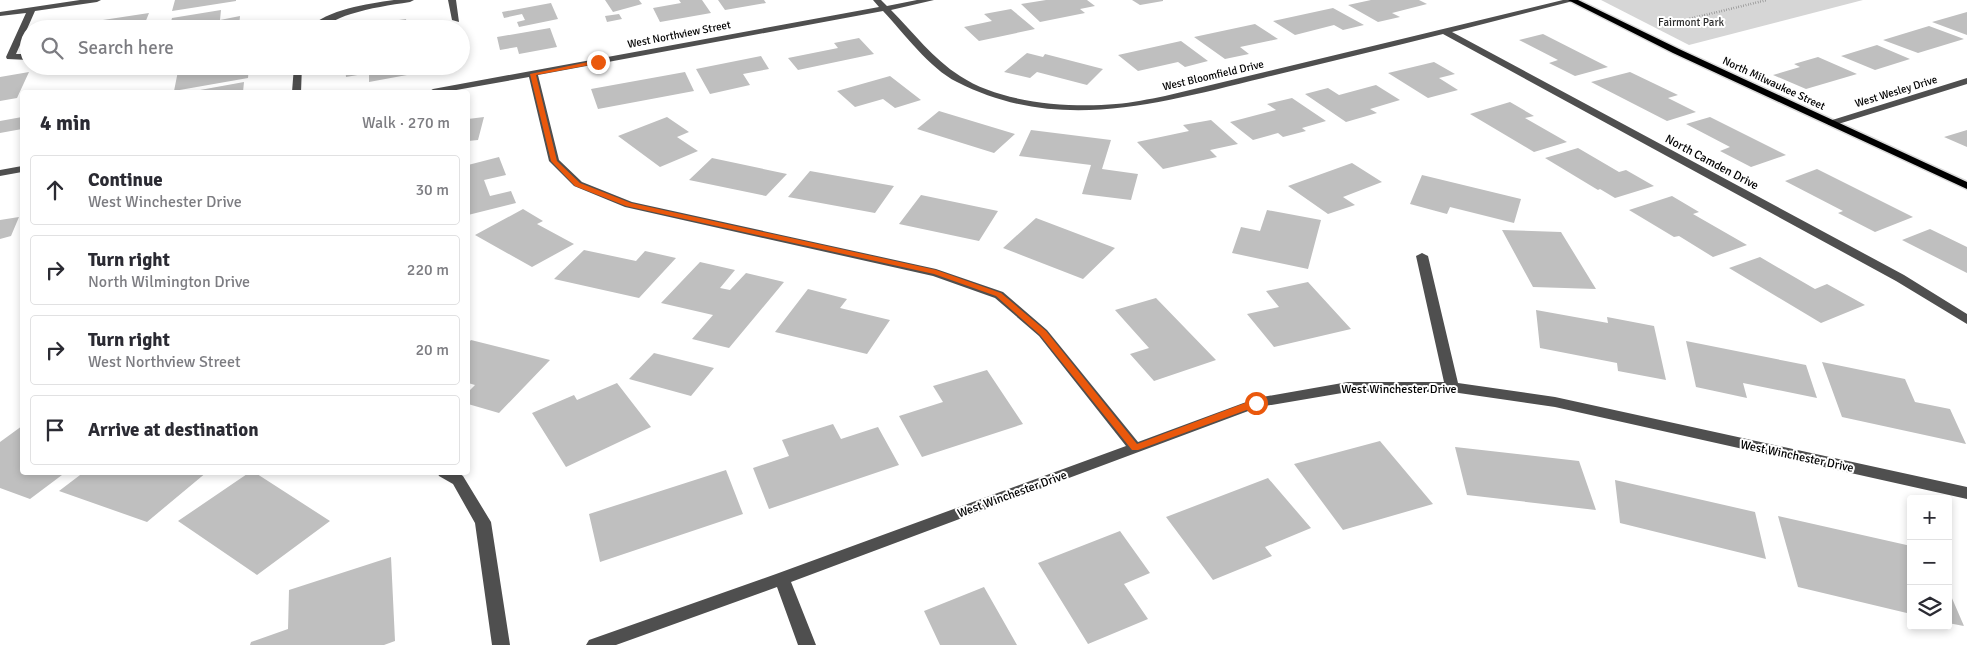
<!DOCTYPE html>
<meta charset="utf-8">
<style>
:root{--surface:#fff;--page:#f7f7f7;--text:#2b2b33;--muted:#7c7c81;--line:#e1e1e2}
body{margin:0;font-family:Signika,sans-serif;background:var(--page);color:var(--text)}
.controls{position:absolute;right:15px;bottom:15px;display:grid;overflow:hidden;border-radius:5px;box-shadow:0 2px 8px #0003}
.controls button{width:45px;height:45px;display:grid;place-items:center;padding:0;border:0;border-bottom:1px solid var(--line);background:var(--surface);color:var(--text);font:25px sans-serif}
.stop{position:absolute;width:15px;height:15px;margin:-11px;border:4px solid #ea580c;border-radius:50%;background:#fff}
.stop.end{background:#ea580c;border-color:#fff;box-shadow:0 1px 5px #0008}
.list{margin:0;padding:0;list-style:none}
h2{display:flex;justify-content:space-between;align-items:center;height:65px;margin:0;padding:0 20px;font-size:21px}
h2 small{font-size:16px;font-weight:400;color:var(--muted)}
.list li{display:grid;grid-template-columns:32px 1fr auto;gap:15px;align-items:center;box-sizing:border-box;height:70px;margin:0 10px 10px;padding:0 10px;border:1px solid var(--line);border-radius:5px}
.list b{display:block;font-size:19px;white-space:nowrap}
.list p{margin:0;font-size:16px;white-space:nowrap;color:var(--muted)}
.list em{font-size:16px;font-style:normal;color:var(--muted)}
.icon{flex:none;width:28px;height:28px;fill:none;stroke:currentColor;stroke-width:2;stroke-linecap:round;stroke-linejoin:round}
.map{position:relative;flex:none;width:1967px;height:645px;overflow:hidden}
.search{position:absolute;background:var(--surface);box-shadow:0 2px 8px #0003;left:20px;top:20px;width:450px;height:55px;display:flex;align-items:center;gap:12px;box-sizing:border-box;padding:0 18px;border-radius:28px;color:var(--muted);font-size:19px}
.panel{position:absolute;background:var(--surface);box-shadow:0 2px 8px #0003;left:20px;top:90px;width:450px;height:385px;border-radius:5px}
.map>svg:first-child{display:block}
</style>
<div class="map">
<svg width="1967" height="645" viewBox="0 0 1967 645">
<rect width="100%" height="100%" fill="#fff"/>
<path fill="#d6d6d6" d="M 1601,0 L 1863,0 L 1689,45 Z"/>
<path fill="#bfbfbf" d="M 175,0 L 236,0 L 236,1 L 172,11 Z
M 605,0 L 639,0 L 642,4 L 613,12 Z
M 679,0 L 702,0 L 711,13 L 660,22 L 653,8 L 681,3 Z
M 718,0 L 764,0 L 766,3 L 725,10 Z
M 1046,0 L 1087,0 L 1095,6 L 1080,9 L 1085,13 L 1040,22 L 1021,4 Z
M 1132,0 L 1163,0 L 1163,1 L 1140,5 Z
M 1371,0 L 1419,0 L 1427,4 L 1392,13 L 1400,17 L 1378,22 L 1348,5 Z
M 551,3 L 558,19 L 519,27 L 517,22 L 525,20 L 522,14 L 504,18 L 502,12 Z
M 1333,8 L 1364,25 L 1343,30 L 1334,25 L 1295,35 L 1273,21 Z
M 1011,9 L 1035,29 L 979,41 L 964,27 L 992,21 L 984,14 Z
M 221,10 L 220,20 L 240,16 L 239,27 L 227,29 L 169,29 L 172,18 Z
M 1967,12 L 1967,35 L 1932,22 Z
M 149,13 L 145,23 L 102,29 L 68,29 L 70,25 Z
M 619,14 L 622,19 L 607,22 L 605,16 Z
M 406,19 L 408,29 L 379,29 L 378,23 Z
M 1255,24 L 1278,39 L 1240,47 L 1249,54 L 1225,59 L 1194,37 Z
M 1929,26 L 1964,39 L 1918,53 L 1883,40 Z
M 550,28 L 557,47 L 519,54 L 517,47 L 500,50 L 497,37 Z
M 1543,34 L 1608,67 L 1575,76 L 1549,63 L 1558,60 L 1519,40 Z
M 859,38 L 874,54 L 798,70 L 788,58 L 838,48 L 834,43 Z
M 1181,41 L 1208,61 L 1185,67 L 1178,62 L 1138,71 L 1118,55 Z
M 1877,45 L 1910,59 L 1875,70 L 1841,56 Z
M 1027,53 L 1043,57 L 1045,54 L 1103,69 L 1087,85 L 1037,72 L 1030,78 L 1004,72 Z
M 761,56 L 769,69 L 743,74 L 750,85 L 710,94 L 696,69 Z
M 1818,57 L 1857,74 L 1806,89 L 1773,75 L 1800,67 L 1794,64 Z
M 1434,62 L 1455,74 L 1439,78 L 1458,90 L 1428,98 L 1388,73 Z
M 179,66 L 229,66 L 229,70 L 249,66 L 248,78 L 174,91 Z
M 345,66 L 406,66 L 407,75 L 369,82 L 369,73 L 346,77 Z
M 29,72 L 17,98 L 0,101 L 0,77 Z
M 685,72 L 694,91 L 598,109 L 591,89 Z
M 1630,72 L 1678,95 L 1668,98 L 1696,112 L 1667,121 L 1591,82 Z
M 890,76 L 921,100 L 895,108 L 883,99 L 855,107 L 837,91 Z
M 244,82 L 243,92 L 189,92 Z
M 1376,85 L 1400,100 L 1370,109 L 1377,113 L 1346,122 L 1305,94 L 1328,88 L 1339,95 Z
M 1292,98 L 1326,121 L 1302,128 L 1306,131 L 1283,137 L 1278,133 L 1253,140 L 1230,122 L 1276,110 L 1267,104 Z
M 1510,102 L 1534,116 L 1525,118 L 1567,142 L 1534,152 L 1470,114 Z
M 939,111 L 1015,134 L 994,153 L 917,129 Z
M 22,117 L 22,129 L 0,133 L 0,121 Z
M 484,117 L 478,140 L 468,141 L 468,119 Z
M 667,117 L 689,132 L 677,137 L 698,151 L 660,167 L 618,136 Z
M 1710,117 L 1786,155 L 1751,167 L 1720,151 L 1730,147 L 1686,124 Z
M 1211,120 L 1238,144 L 1210,150 L 1217,157 L 1163,169 L 1137,142 L 1189,131 L 1183,125 Z
M 1031,130 L 1111,140 L 1102,169 L 1138,174 L 1131,200 L 1082,194 L 1091,165 L 1019,156 Z
M 1967,130 L 1967,147 L 1944,137 Z
M 1578,148 L 1619,172 L 1626,170 L 1654,186 L 1615,198 L 1600,189 L 1598,190 L 1545,158 Z
M 499,157 L 506,175 L 484,180 L 490,196 L 511,191 L 516,203 L 468,215 L 468,165 Z
M 712,158 L 787,174 L 766,196 L 689,180 Z
M 1352,163 L 1382,182 L 1343,197 L 1355,205 L 1328,214 L 1288,186 Z
M 1817,169 L 1913,217 L 1875,232 L 1838,213 L 1843,211 L 1785,181 Z
M 810,171 L 894,186 L 875,213 L 788,197 Z
M 1422,175 L 1521,199 L 1514,223 L 1450,207 L 1447,214 L 1410,204 Z
M 921,195 L 998,211 L 979,241 L 899,224 Z
M 1672,196 L 1699,212 L 1693,214 L 1747,245 L 1713,257 L 1679,236 L 1674,237 L 1629,210 Z
M 523,209 L 543,221 L 537,224 L 574,244 L 532,267 L 475,235 Z
M 1267,210 L 1321,220 L 1308,269 L 1232,253 L 1241,227 L 1260,231 Z
M 19,217 L 11,236 L 0,239 L 0,220 Z
M 1036,218 L 1115,248 L 1083,279 L 1003,248 Z
M 1930,229 L 1967,247 L 1967,273 L 1902,240 Z
M 1502,230 L 1561,232 L 1596,289 L 1533,287 Z
M 584,250 L 636,261 L 645,251 L 676,258 L 639,298 L 554,279 Z
M 1760,257 L 1815,289 L 1827,284 L 1865,305 L 1821,323 L 1729,268 Z
M 700,262 L 735,270 L 720,288 L 730,290 L 746,273 L 784,282 L 729,348 L 692,339 L 713,315 L 661,303 Z
M 1308,282 L 1351,329 L 1274,347 L 1247,314 L 1279,307 L 1266,291 Z
M 808,289 L 847,299 L 840,308 L 890,320 L 867,354 L 775,332 Z
M 1156,298 L 1216,360 L 1154,381 L 1130,354 L 1149,348 L 1115,310 Z
M 1536,310 L 1608,323 L 1607,317 L 1654,326 L 1666,380 L 1618,371 L 1617,363 L 1540,348 Z
M 471,340 L 550,360 L 499,413 L 468,404 L 468,392 L 475,385 L 468,383 L 468,343 Z
M 1686,341 L 1806,365 L 1817,398 L 1743,383 L 1747,398 L 1696,387 Z
M 654,353 L 714,368 L 691,396 L 629,379 Z
M 1822,362 L 1905,379 L 1915,402 L 1950,409 L 1966,444 L 1842,417 Z
M 987,370 L 1023,424 L 922,457 L 899,416 L 943,402 L 933,386 Z
M 617,383 L 651,427 L 566,467 L 532,413 L 574,395 L 577,400 Z
M 833,424 L 841,439 L 878,427 L 899,465 L 769,509 L 753,468 L 789,456 L 782,440 Z
M 22,426 L 22,472 L 66,472 L 30,499 L 0,488 L 0,442 Z
M 1380,441 L 1433,504 L 1343,530 L 1294,464 Z
M 1455,447 L 1579,461 L 1596,510 L 1467,495 Z
M 726,470 L 743,514 L 600,562 L 589,514 Z
M 84,472 L 207,472 L 147,522 L 59,491 Z
M 250,472 L 254,472 L 330,521 L 257,575 L 178,521 Z
M 1268,478 L 1311,528 L 1265,547 L 1272,556 L 1213,580 L 1166,517 Z
M 1615,480 L 1755,512 L 1766,559 L 1620,523 Z
M 1778,516 L 1911,546 L 1911,614 L 1798,587 Z
M 1120,531 L 1150,573 L 1124,584 L 1148,619 L 1088,644 L 1038,563 Z
M 391,557 L 395,641 L 384,645 L 250,645 L 251,642 L 288,629 L 289,590 Z
M 984,587 L 1017,645 L 940,645 L 924,611 Z
M 1948,589 L 1964,626 L 1948,623 Z"/>
<g fill="none" stroke-linecap="round" stroke-linejoin="round">
<g stroke="#dbdbdb" stroke-width="3">
<path id="major" d="M 1568,0 L 1578,0 L 1679,49 L 1967,182 L 1967,189 L 1673,53 Z"/>
</g>
<path stroke="#717171" stroke-width="2.5" stroke-dasharray="0.5 2" stroke-linecap="butt" d="M 1668,24 L 1767,0"/>
<path fill="#4f4f4f" fill-rule="evenodd" d="M 80,0 L 101,0 L 97,2 L 35,11 L 16,54 L 29,54 L 29,60 L 7,59 L 6,57 L 26,13 L 0,16 L 0,12 Z
M 394,0 L 414,0 L 410,2 C 390,5 370,8 351,14 C 336,18 323,29 307,29 C 329,9 366,4 394,0 Z
M 448,0 L 456,0 L 459,22 L 452,20 Z
M 873,0 L 881,0 L 887,6 L 917,0 L 934,0 L 891,10 C 913,32 933,59 960,76 C 1001,103 1067,108 1116,104 C 1132,103 1149,99 1165,96 L 1563,0 L 1577,0 L 1452,32 L 1904,275 L 1967,314 L 1967,324 L 1896,281 L 1443,34 C 1383,49 1323,63 1263,78 C 1159,103 1059,134 957,82 C 929,68 904,33 883,11 L 538,75 L 559,160 L 582,182 L 632,202 L 936,269 L 1003,292 L 1047,330 L 1138,442 L 1257,398 L 1348,382 L 1444,382 L 1416,256 L 1422,253 L 1428,256 L 1458,383 L 1555,397 L 1967,487 L 1967,499 L 1555,407 L 1452,392 L 1348,392 L 1259,407 L 791,582 L 816,645 L 798,645 L 777,587 L 616,645 L 586,645 L 589,640 L 776,574 L 1126,446 L 1039,336 L 995,298 L 933,276 L 625,207 L 574,186 L 549,161 L 529,77 L 445,92 L 428,92 L 433,89 L 879,7 Z
M 294,66 L 302,66 L 301,92 L 292,92 Z
M 1967,78 L 1967,84 L 1835,125 L 1829,125 L 1827,123 L 1829,121 Z
M 22,166 L 22,172 L 0,176 L 0,170 Z
M 437,472 L 457,472 L 463,476 L 491,522 L 510,645 L 492,645 L 475,523 L 453,484 L 439,476 Z"/>
<use href="#major" fill="#000" fill-rule="evenodd"/>
</g>
<path fill="#ea580c" d="M 598,60 L 600,63 L 536,75 L 557,161 L 580,183 L 631,203 L 936,270 L 1001,293 L 1046,331 L 1137,444 L 1253,400 L 1256,400 L 1261,403 L 1260,405 L 1138,450 L 1132,450 L 1040,335 L 996,296 L 934,274 L 626,206 L 575,186 L 551,161 L 530,74 Z"/>
<g text-anchor="middle" stroke-width="4" stroke-linejoin="round" paint-order="stroke">
<g font-size="11" fill="#2d2d2d" stroke="#fff">
<text x="1691" y="26">Fairmont Park</text>
</g>
<g font-size="11" fill="#000" stroke="#fff">
<text transform="translate(679 34) rotate(-11)" y="4">West Northview Street</text>
<text transform="translate(1213 75) rotate(-13)" y="4">West Bloomfield Drive</text>
<text transform="translate(1774 83) rotate(25)" y="4">North Milwaukee Street</text>
<text transform="translate(1896 91) rotate(-17)" y="4">West Wesley Drive</text>
</g>
<g font-size="12" fill="#000" stroke="#fff">
<text transform="translate(1712 162) rotate(28)" y="4">North Camden Drive</text>
<text x="1399" y="393">West Winchester Drive</text>
<text transform="translate(1797 456) rotate(12)" y="4">West Winchester Drive</text>
<text transform="translate(1012 494) rotate(-20)" y="4">West Winchester Drive</text>
</g>
</g>
</svg>
<div class="controls">
<button>+</button>
<button>−</button>
<button><svg class="icon" aria-label="layers" viewBox="0 0 24 24"><path d="M12 4l9 5-9 5-9-5zM3 14l9 5 9-5"/></svg></button>
</div>
<div class="stop" style="left:1256px;top:403px"></div>
<div class="stop end" style="left:598px;top:62px"></div>
<div class="search"><svg class="icon" aria-label="search" viewBox="0 0 24 24"><circle cx="10" cy="10" r="6"/><path d="M15 15l6 6"/></svg>Search here</div>
<section class="panel">
<h2>4 min<small>Walk · 270 m</small></h2>
<ul class="list">
<li><svg class="icon" aria-label="ahead" viewBox="0 0 24 24"><path d="M12 20V5M6 11l6-6 6 6"/></svg><div><b>Continue</b><p>West Winchester Drive</p></div><em>30 m</em></li>
<li><svg class="icon" aria-label="right" viewBox="0 0 24 24"><path d="M7 20v-9h11M14 6l5 5-5 5"/></svg><div><b>Turn right</b><p>North Wilmington Drive</p></div><em>220 m</em></li>
<li><svg class="icon" aria-label="right" viewBox="0 0 24 24"><path d="M7 20v-9h11M14 6l5 5-5 5"/></svg><div><b>Turn right</b><p>West Northview Street</p></div><em>20 m</em></li>
<li><svg class="icon" aria-label="arrive" viewBox="0 0 24 24"><path d="M6 21V4h12l-3 4 3 4H6"/></svg><div><b>Arrive at destination</b></div></li>
</ul>
</section>
</div>
